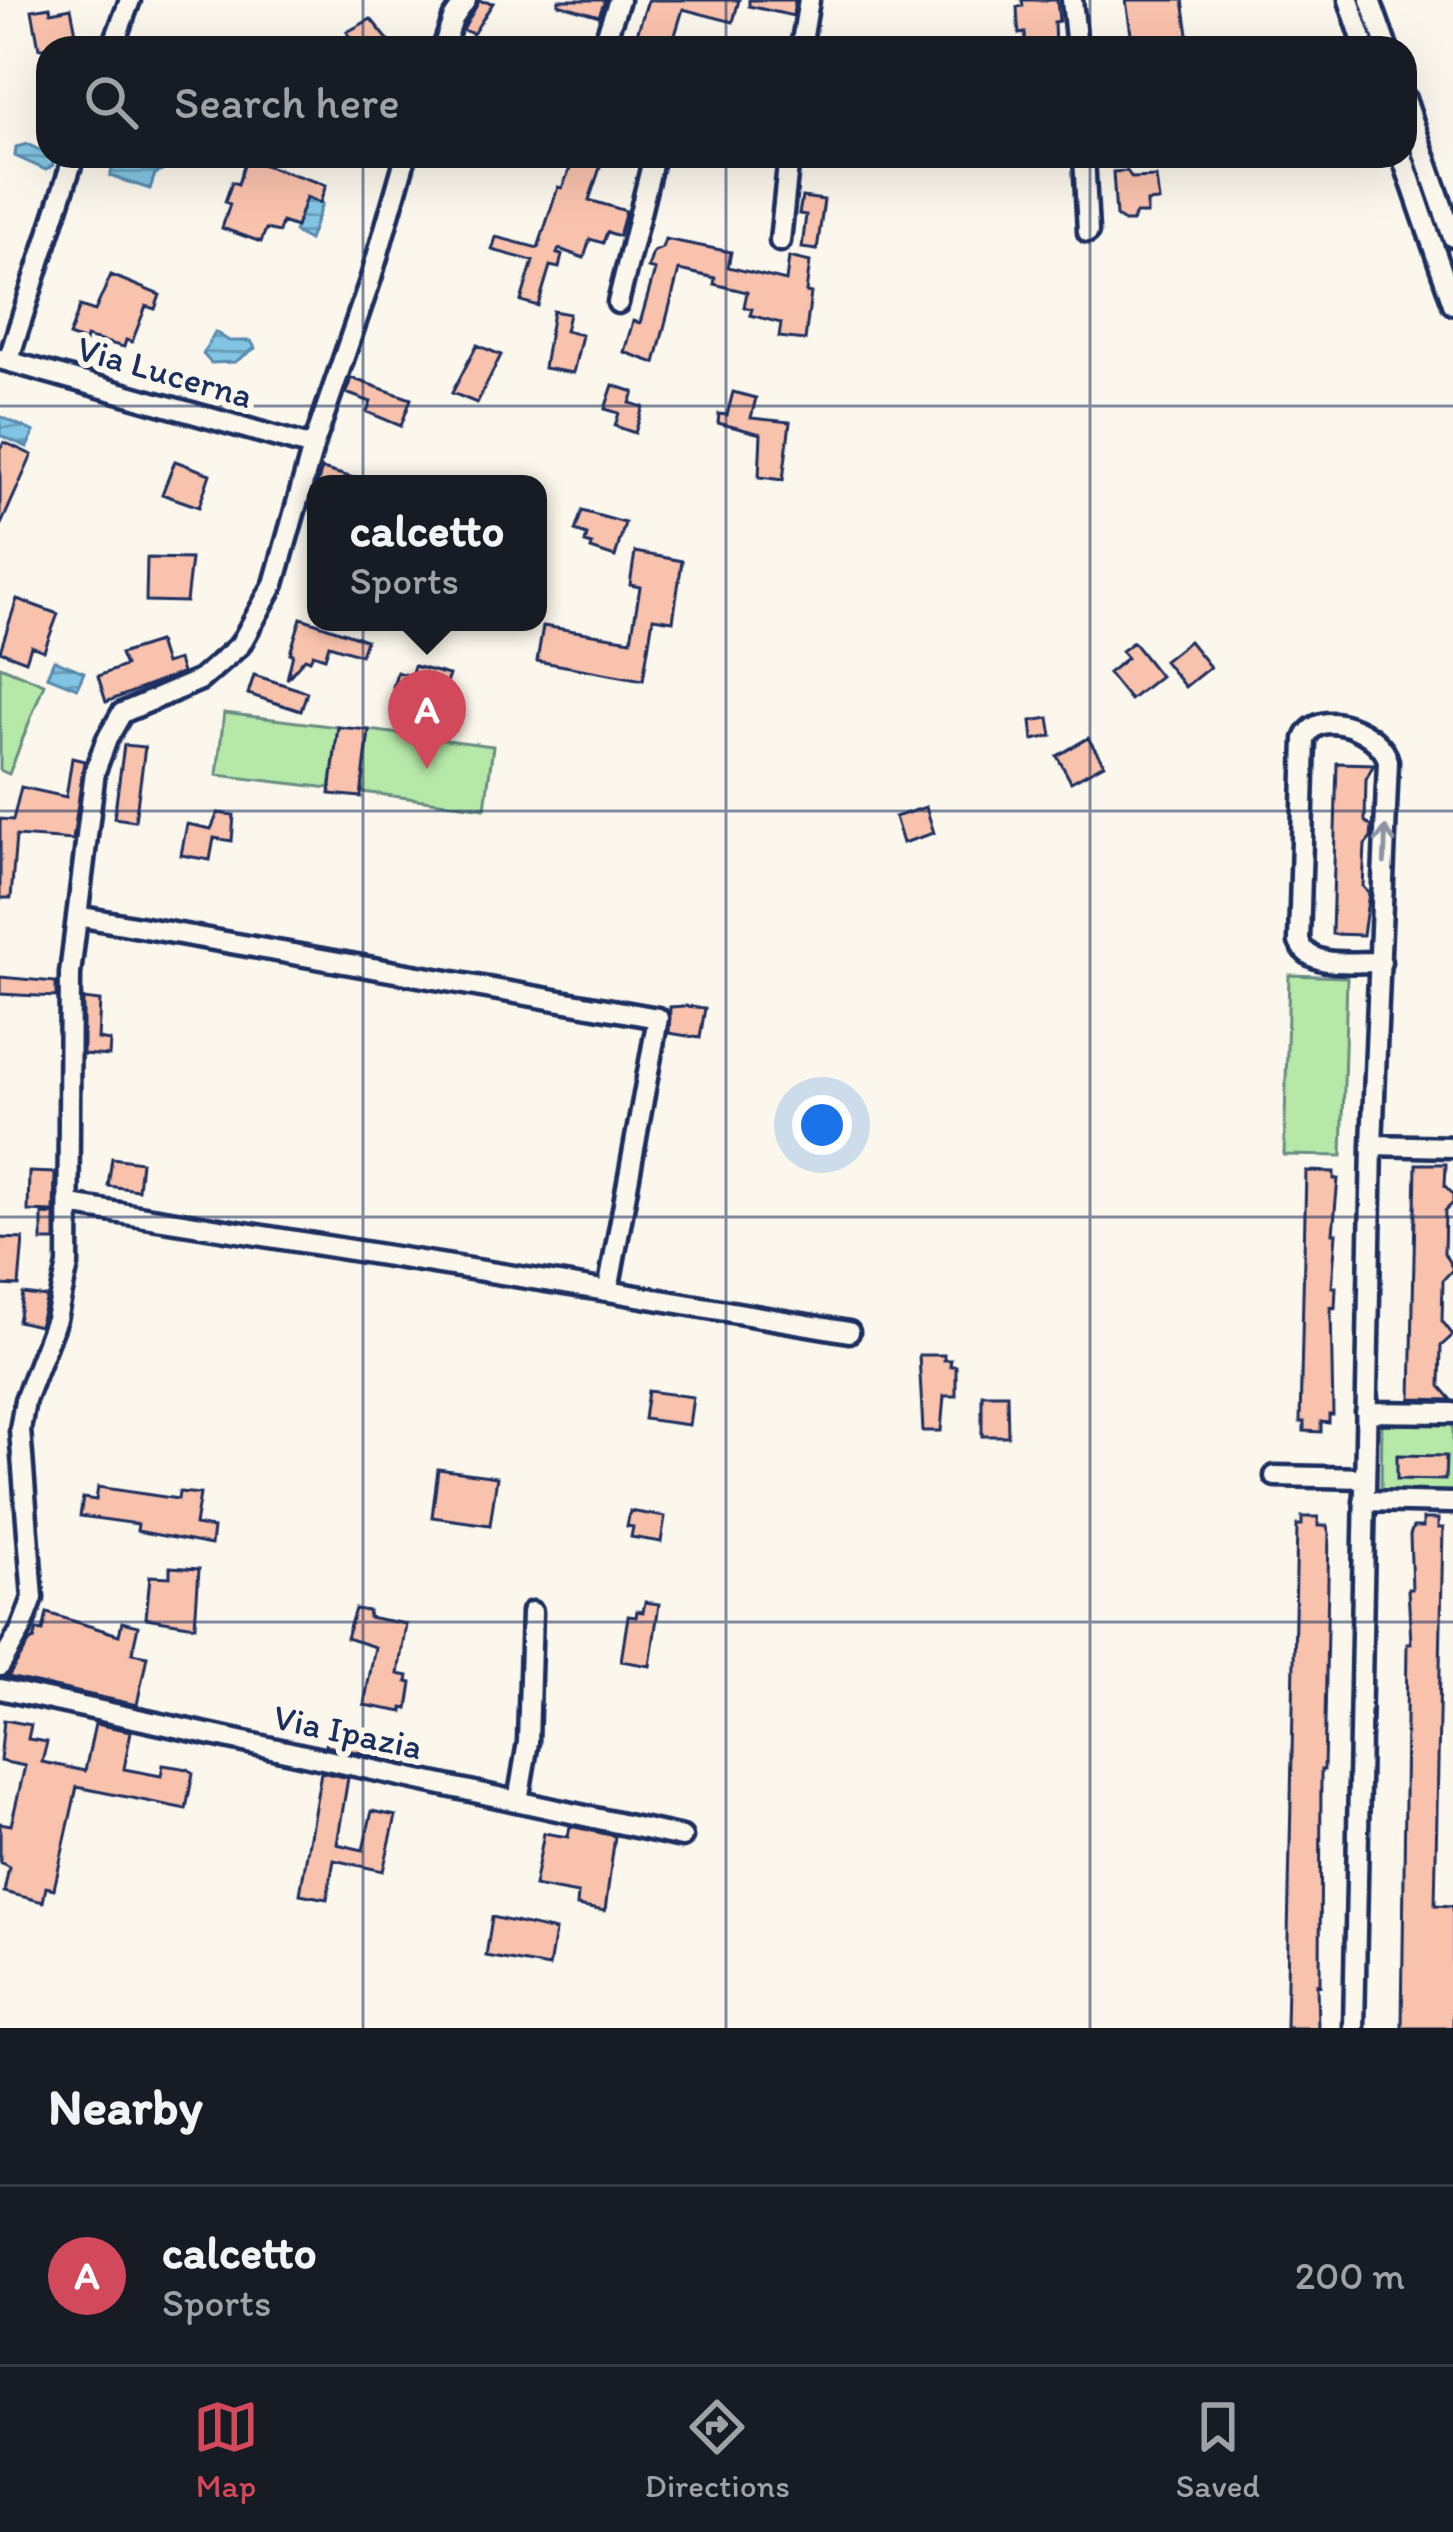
<!DOCTYPE html>
<style>
:root{--surface:#171b24;--page:#242831;--text:#f1f3f6;--muted:#9ea1a6;--line:#363941;--accent:#d1495b}
body{margin:0;font-family:Itim,sans-serif;background:var(--page);color:var(--text)}
.you{position:absolute;left:822px;top:1125px;width:42px;height:42px;margin:-30px;border:9px solid #fff;border-radius:50%;background:#1a73e8;box-shadow:0 0 0 18px #1a73e833}
.badge{display:grid;place-items:center;width:78px;height:78px;border-radius:50%;background:var(--accent);color:#fff;font-size:39px;font-weight:700}
.pin{position:absolute;translate:-50% -99px;filter:drop-shadow(0 3px 6px #0008)}
.pin::after{content:'';position:absolute;top:63px;width:42px;height:36px;background:inherit;clip-path:polygon(0 0,100% 0,50% 100%)}
.popup{position:absolute;left:307px;top:475px;width:240px;height:156px;box-sizing:border-box;display:grid;place-content:center;border-radius:24px;background:var(--surface);filter:drop-shadow(0 3px 9px #0005);font-size:39px;white-space:nowrap;color:var(--muted)}
.popup b{font-size:45px;color:var(--text)}
.popup::after{content:'';position:absolute;left:50%;top:100%;margin-left:-24px;border:24px solid transparent;border-top-color:var(--surface)}
.list{margin:0;padding:0;list-style:none}
h2{display:flex;justify-content:space-between;align-items:center;height:156px;margin:0;padding:0 48px;font-size:51px}
h2 small{font-size:39px;font-weight:400;color:var(--muted)}
.list li{display:grid;grid-template-columns:78px 1fr auto;gap:36px;align-items:center;box-sizing:border-box;height:180px;padding:0 48px;border-top:3px solid var(--line)}
.list b{display:block;font-size:45px;white-space:nowrap}
.list p{margin:0;font-size:39px;white-space:nowrap;color:var(--muted)}
.list em{font-size:39px;font-style:normal;color:var(--muted)}
.icon{flex:none;width:66px;height:66px;fill:none;stroke:currentColor;stroke-width:2;stroke-linecap:round;stroke-linejoin:round}
.map{position:relative;flex:none;width:1453px;height:2028px;overflow:hidden}
.search{position:absolute;background:var(--surface);box-shadow:0 12px 48px #0002;left:36px;right:36px;top:36px;height:132px;display:flex;align-items:center;gap:30px;box-sizing:border-box;padding:0 42px;border-radius:36px;color:var(--muted);font-size:45px}
.sheet{height:336px;background:var(--surface)}
nav{display:flex;justify-content:space-around;align-items:center;box-sizing:border-box;height:168px;border-top:3px solid var(--line);background:var(--surface);font-size:33px;color:var(--muted)}
nav a{display:grid;justify-items:center;gap:6px}
nav .on{color:var(--accent)}
.map>svg:first-child{display:block}
</style>
<div class="map">
<svg width="1453" height="2028" viewBox="0 0 1453 2028">
<defs>
<pattern id="water-rules" width="6" height="5" patternUnits="userSpaceOnUse" patternTransform="scale(3)"><rect width="6" height="5" fill="#82c5e3"/><path d="M0 2.5h6" fill="none" stroke="#6aa0bb"/></pattern>
</defs>
<rect width="100%" height="100%" fill="#fbf7ec"/>
<filter id="ink" filterUnits="userSpaceOnUse"><feTurbulence type="fractalNoise" baseFrequency=".00833" numOctaves="2"/><feDisplacementMap in="SourceGraphic" scale="24" xChannelSelector="R" yChannelSelector="G"/><feConvolveMatrix kernelMatrix="1 2 1 2 8 2 1 2 1" color-interpolation-filters="sRGB"/></filter>
<g filter="url(#ink)">
<path fill="#b6e8a8" stroke="#688c83" stroke-width="3" d="M 0,666 L 44,684 L 9,774 L 0,770 Z
M 224,713 L 338,727 L 330,788 L 217,775 Z
M 369,730 L 493,746 L 485,808 L 362,792 Z
M 1289,975 L 1347,977 L 1342,1156 L 1284,1155 Z
M 1382,1421 L 1453,1423 L 1453,1493 L 1381,1491 Z"/>
<path fill="url(#water-rules)" stroke="#5989ae" stroke-width="3" d="M 27,144 L 52,156 L 53,165 L 46,170 L 15,156 L 16,147 Z
M 116,156 L 147,166 L 149,161 L 158,164 L 162,171 L 155,174 L 150,189 L 110,176 Z
M 305,199 L 322,204 L 309,240 L 294,232 Z
M 215,332 L 229,341 L 251,341 L 255,348 L 235,362 L 211,363 L 203,354 Z
M 0,416 L 34,432 L 27,447 L 0,435 Z
M 54,660 L 84,672 L 77,688 L 47,676 Z"/>
<path fill="#f9c2ad" stroke="#1b2f5e" stroke-width="3" d="M 559,0 L 605,0 L 599,16 L 558,4 Z
M 648,0 L 739,0 L 733,22 L 683,9 L 671,48 L 618,48 L 623,33 L 636,37 Z
M 749,0 L 795,0 L 793,16 L 749,6 Z
M 1022,0 L 1057,0 L 1059,21 L 1054,22 L 1055,48 L 1026,48 L 1025,33 L 1019,34 L 1018,25 L 1017,7 L 1023,6 Z
M 1126,0 L 1183,0 L 1189,41 L 1133,48 Z
M 479,1 L 493,3 L 473,34 L 463,30 Z
M 50,7 L 51,12 L 71,8 L 79,48 L 39,48 L 32,10 Z
M 371,19 L 389,41 L 375,48 L 370,40 L 356,48 L 347,32 Z
M 575,156 L 604,156 L 589,200 L 626,211 L 619,236 L 607,232 L 603,243 L 590,239 L 584,258 L 559,249 L 557,254 L 562,255 L 559,268 L 550,266 L 538,306 L 521,301 L 533,261 L 492,250 L 496,237 L 538,248 L 558,187 L 562,188 Z
M 246,159 L 326,185 L 320,203 L 306,197 L 296,227 L 282,222 L 279,232 L 266,229 L 261,242 L 222,228 L 230,204 L 225,202 L 232,182 L 238,184 Z
M 1127,171 L 1132,178 L 1156,177 L 1159,201 L 1147,202 L 1147,214 L 1136,214 L 1132,222 L 1124,222 L 1116,216 L 1113,172 Z
M 802,197 L 824,200 L 817,250 L 802,248 L 806,215 L 799,214 Z
M 665,239 L 731,252 L 728,267 L 786,281 L 789,257 L 810,262 L 806,292 L 811,293 L 805,340 L 779,337 L 781,323 L 750,315 L 752,309 L 744,307 L 747,292 L 714,284 L 715,278 L 679,270 L 655,363 L 624,352 L 633,321 L 640,323 L 655,270 L 648,268 L 653,252 L 662,248 Z
M 111,275 L 160,295 L 155,309 L 146,306 L 132,342 L 126,340 L 124,347 L 86,337 L 85,342 L 69,336 L 80,306 L 95,311 Z
M 553,311 L 569,314 L 565,331 L 582,335 L 573,373 L 544,368 Z
M 477,345 L 501,355 L 477,403 L 452,393 Z
M 351,378 L 411,399 L 401,426 L 367,412 L 371,402 L 346,393 Z
M 613,385 L 634,392 L 630,403 L 643,407 L 635,433 L 615,426 L 619,413 L 605,409 Z
M 733,392 L 756,398 L 751,418 L 790,422 L 783,480 L 759,477 L 761,434 L 718,423 L 719,414 L 727,415 Z
M 4,442 L 32,455 L 0,527 L 0,450 Z
M 175,461 L 210,474 L 199,507 L 162,494 Z
M 322,469 L 361,480 L 360,484 L 317,484 Z
M 582,511 L 625,523 L 615,557 L 591,549 L 592,545 L 585,543 L 587,535 L 575,531 Z
M 635,552 L 682,561 L 673,621 L 653,618 L 643,680 L 537,661 L 543,626 L 631,640 L 640,587 L 630,585 Z
M 147,558 L 191,559 L 186,602 L 146,601 Z
M 17,599 L 58,614 L 44,651 L 31,646 L 26,661 L 0,651 Z
M 301,618 L 366,640 L 361,655 L 329,645 L 325,658 L 313,654 L 310,660 L 305,658 L 287,679 L 293,654 L 290,653 Z
M 1189,641 L 1210,667 L 1185,687 L 1164,661 Z
M 158,642 L 165,664 L 178,660 L 182,673 L 106,702 L 98,676 L 125,666 L 120,654 Z
M 1133,642 L 1160,676 L 1130,700 L 1108,673 L 1127,658 L 1121,651 Z
M 414,666 L 449,675 L 438,706 L 408,697 L 410,691 L 393,687 L 397,672 L 411,676 Z
M 254,675 L 307,692 L 301,711 L 248,694 Z
M 1049,718 L 1052,736 L 1033,740 L 1031,721 Z
M 338,727 L 369,730 L 361,797 L 330,794 Z
M 1088,738 L 1104,764 L 1071,782 L 1057,756 Z
M 124,745 L 145,747 L 135,821 L 114,818 Z
M 72,758 L 84,761 L 73,840 L 16,836 L 11,898 L 0,898 L 0,819 L 13,820 L 21,787 L 66,797 Z
M 1337,763 L 1374,764 L 1366,779 L 1365,821 L 1372,827 L 1371,838 L 1365,845 L 1363,887 L 1369,893 L 1363,935 L 1332,934 Z
M 926,807 L 934,833 L 903,843 L 895,817 Z
M 218,813 L 234,815 L 232,841 L 214,838 L 210,860 L 181,855 L 187,824 L 211,829 Z
M 0,977 L 56,982 L 56,997 L 0,994 Z
M 83,999 L 100,1001 L 98,1039 L 110,1041 L 109,1056 L 83,1054 Z
M 686,1006 L 705,1008 L 700,1038 L 669,1033 L 670,1007 Z
M 112,1158 L 141,1162 L 138,1190 L 108,1186 Z
M 1416,1164 L 1446,1164 L 1445,1186 L 1453,1194 L 1453,1203 L 1445,1211 L 1444,1253 L 1453,1269 L 1443,1280 L 1442,1321 L 1453,1335 L 1441,1346 L 1440,1386 L 1452,1400 L 1411,1399 Z
M 1306,1171 L 1334,1172 L 1334,1179 L 1338,1179 L 1333,1233 L 1336,1233 L 1332,1287 L 1336,1287 L 1335,1308 L 1331,1307 L 1333,1415 L 1329,1415 L 1329,1423 L 1321,1422 L 1321,1432 L 1304,1431 L 1304,1422 L 1300,1422 Z
M 29,1172 L 55,1173 L 54,1212 L 28,1211 Z
M 42,1214 L 55,1215 L 55,1241 L 42,1241 Z
M 0,1238 L 23,1239 L 19,1286 L 0,1285 Z
M 23,1294 L 47,1297 L 39,1326 L 18,1321 Z
M 919,1355 L 944,1355 L 944,1360 L 951,1360 L 950,1366 L 956,1366 L 956,1396 L 944,1396 L 941,1431 L 923,1431 Z
M 648,1391 L 693,1397 L 689,1425 L 644,1419 Z
M 982,1394 L 1007,1394 L 1008,1436 L 982,1436 Z
M 1397,1455 L 1446,1456 L 1445,1480 L 1397,1479 Z
M 438,1469 L 497,1477 L 490,1525 L 432,1517 Z
M 98,1487 L 178,1499 L 179,1492 L 200,1494 L 195,1525 L 213,1528 L 211,1545 L 137,1531 L 138,1524 L 80,1516 L 83,1498 L 96,1500 Z
M 630,1511 L 665,1517 L 661,1542 L 631,1537 L 633,1527 L 627,1526 Z
M 1302,1517 L 1318,1517 L 1318,1526 L 1327,1526 L 1329,1533 L 1324,1770 L 1321,1770 L 1320,1985 L 1317,1984 L 1318,2028 L 1286,2028 L 1297,1525 L 1302,1525 Z
M 1423,1519 L 1438,1519 L 1438,1528 L 1443,1528 L 1435,1905 L 1453,1906 L 1453,2028 L 1402,2028 L 1407,1643 L 1411,1643 L 1408,1589 L 1412,1589 L 1410,1535 L 1413,1527 L 1423,1527 Z
M 170,1567 L 199,1569 L 195,1626 L 146,1618 L 150,1576 L 170,1577 Z
M 645,1602 L 659,1604 L 650,1666 L 621,1661 L 628,1616 L 636,1617 L 637,1611 L 643,1612 Z
M 355,1609 L 369,1611 L 368,1617 L 406,1624 L 398,1674 L 408,1676 L 407,1682 L 412,1683 L 408,1709 L 403,1708 L 403,1712 L 364,1705 L 375,1647 L 346,1638 Z
M 47,1613 L 119,1635 L 122,1622 L 138,1626 L 132,1653 L 147,1656 L 137,1705 L 8,1677 L 31,1640 L 34,1640 L 37,1630 L 43,1631 Z
M 4,1720 L 31,1725 L 28,1739 L 47,1742 L 42,1762 L 85,1771 L 95,1724 L 131,1731 L 124,1769 L 161,1776 L 163,1765 L 188,1769 L 193,1773 L 186,1809 L 77,1787 L 54,1889 L 46,1887 L 43,1902 L 4,1892 L 9,1867 L 0,1862 L 0,1823 L 11,1825 L 25,1766 L 0,1761 Z
M 328,1726 L 423,1743 L 419,1764 L 325,1746 Z
M 321,1772 L 348,1778 L 337,1844 L 363,1850 L 372,1811 L 396,1816 L 383,1871 L 334,1860 L 327,1899 L 300,1894 Z
M 570,1826 L 615,1836 L 605,1911 L 577,1906 L 578,1894 L 534,1886 L 544,1833 L 568,1837 Z
M 492,1917 L 555,1931 L 549,1967 L 486,1956 Z"/>
<g fill="none" stroke-linecap="round" stroke-linejoin="round">
<g stroke="#1b2f5e" stroke-width="27">
<path id="street" d="M 1072,0 L 1077,48
M 1349,0 L 1365,48
M 1370,0 L 1387,48
M 112,48 L 130,0
M 443,48 L 453,19 L 466,0
M 602,48 L 619,0
M 801,48 L 809,0
M 1405,99 L 1453,237
M 1084,156 L 1088,232
M 1402,156 L 1453,304
M 780,241 L 789,156
M 618,303 L 654,156
M 0,359 L 313,447
M 8,361 L 74,156
M 1372,1145 L 1453,1147
M 70,1205 L 608,1291 L 658,1018 L 77,916
M 608,1291 L 849,1332
M 1366,1412 L 1453,1413
M 1275,1476 L 1365,1478
M 1364,1501 L 1453,1503
M 0,1666 L 21,1630 L 33,1598 L 20,1430 L 25,1400 L 56,1319 L 68,1265 L 70,974 L 95,771 L 107,739 L 122,713 L 200,680 L 240,645 L 274,584 L 313,447 L 371,278 L 406,156
M 0,1689 L 682,1837
M 518,1801 L 528,1742 L 532,1612
M 1354,2028 L 1372,1145 L 1388,761 C 1382,733 1319,704 1305,739 L 1299,942 C 1311,970 1355,961 1381,962"/>
</g>
<use href="#street" stroke="#fbf7ec" stroke-width="18"/>
</g>
<defs><path id="oneway-shaft" d="M-6 0H5M1.5-3L5.5 0L1.5 3" fill="none" stroke-width="1.6" stroke-linecap="round" stroke-linejoin="round" transform="scale(3)"/></defs>
<use stroke="#8b93a5" href="#oneway-shaft" transform="translate(1385 845) rotate(-88)"/>
</g>
<path fill="none" stroke="#1b2f5e" stroke-width="3" stroke-opacity="0.55" d="M 363,0 L 363,48M 726,0 L 726,48M 1090,0 L 1090,48M 363,156 L 363,2028M 726,156 L 726,2028M 1090,156 L 1090,2028M 0,406 L 1453,406M 0,811 L 1453,811M 0,1217 L 1453,1217M 0,1622 L 1453,1622"/>
<g text-anchor="middle" stroke-width="12" stroke-linejoin="round" paint-order="stroke">
<g font-size="36" fill="#1b2f5e" stroke="#fbf7ec">
<text transform="translate(165 371) rotate(16)" y="13">Via Lucerna</text>
<text transform="translate(348 1731) rotate(12)" y="13">Via Ipazia</text>
</g>
</g>
</svg>
<div class="you"></div>
<div class="pin badge" style="left:427px;top:769px">A</div>
<div class="popup"><b>calcetto</b>Sports</div>
<div class="search"><svg class="icon" aria-label="search" viewBox="0 0 24 24"><circle cx="10" cy="10" r="6"/><path d="M15 15l6 6"/></svg>Search here</div>
</div>
<section class="sheet">
<h2>Nearby<small></small></h2>
<ul class="list">
<li><span class="badge">A</span><div><b>calcetto</b><p>Sports</p></div><em>200 m</em></li>
</ul>
</section>
<nav>
<a class="on"><svg class="icon" aria-label="map" viewBox="0 0 24 24"><path d="M3 6l6-2 6 2 6-2v14l-6 2-6-2-6 2zM9 4v14M15 6v14"/></svg>Map</a>
<a><svg class="icon" aria-label="directions" viewBox="0 0 24 24"><path d="M12 3l9 9-9 9-9-9zM9 14v-3h6M13 9l2 2-2 2"/></svg>Directions</a>
<a><svg class="icon" aria-label="saved" viewBox="0 0 24 24"><path d="M7 4h10v16l-5-4-5 4z"/></svg>Saved</a>
</nav>
